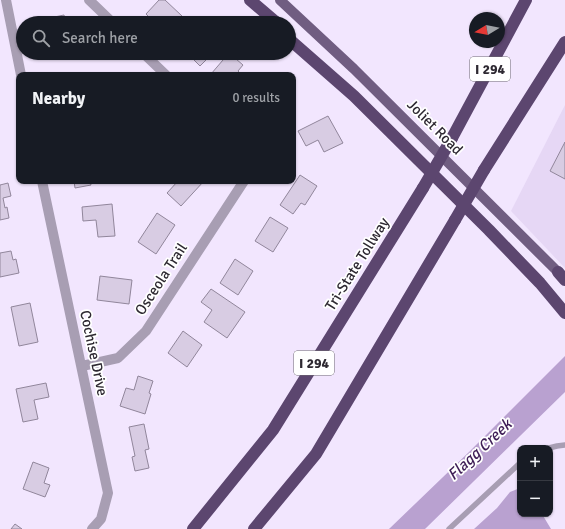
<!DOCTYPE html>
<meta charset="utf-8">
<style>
:root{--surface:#171b24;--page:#20242c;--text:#f1f3f6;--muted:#9ea1a6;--line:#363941}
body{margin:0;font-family:Signika,sans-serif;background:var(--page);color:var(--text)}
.controls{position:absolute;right:12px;bottom:12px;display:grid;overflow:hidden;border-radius:8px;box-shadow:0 1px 3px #0004}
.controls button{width:36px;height:36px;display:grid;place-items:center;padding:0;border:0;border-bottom:1px solid var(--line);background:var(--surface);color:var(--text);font:20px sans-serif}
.compass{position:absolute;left:469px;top:12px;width:36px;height:36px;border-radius:50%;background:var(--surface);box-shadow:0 1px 3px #0004;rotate:260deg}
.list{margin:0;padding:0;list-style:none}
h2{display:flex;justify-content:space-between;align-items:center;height:52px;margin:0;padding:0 16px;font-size:17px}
h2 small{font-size:13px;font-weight:400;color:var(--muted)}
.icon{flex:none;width:22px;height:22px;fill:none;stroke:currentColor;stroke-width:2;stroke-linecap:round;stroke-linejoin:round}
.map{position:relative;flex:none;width:565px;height:529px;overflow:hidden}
.search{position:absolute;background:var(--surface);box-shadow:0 1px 3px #0004;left:16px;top:16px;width:280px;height:44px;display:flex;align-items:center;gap:10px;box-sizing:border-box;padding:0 14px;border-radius:22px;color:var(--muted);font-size:15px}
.panel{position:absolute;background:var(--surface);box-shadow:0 1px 3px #0004;left:16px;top:72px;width:280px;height:112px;border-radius:8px}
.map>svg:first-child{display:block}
</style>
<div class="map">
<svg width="565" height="529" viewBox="0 0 565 529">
<rect width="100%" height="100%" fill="#f2e6fe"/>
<path fill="#e6d7f5" d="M 565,105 L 565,268 L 511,211 Z"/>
<path fill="#b9a1d0" d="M 565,356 L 565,392 L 425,529 L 389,529 L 469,452 Z
M 520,488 L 520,514 L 542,514 L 551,529 L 474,529 L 497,508 L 510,492 Z"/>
<path fill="#d8cce3" stroke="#91869b" d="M 159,0 L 165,0 L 182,16 L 176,23 L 155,23 L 146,14 Z
M 64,15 L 66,23 L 40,23 L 40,20 Z
M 187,53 L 208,53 L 210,56 L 200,66 Z
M 229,53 L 243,65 L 238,71 L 242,75 L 211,75 L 211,74 Z
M 328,116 L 343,143 L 324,152 L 318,140 L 306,146 L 298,131 Z
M 565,142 L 565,179 L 550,171 Z
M 300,175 L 317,186 L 305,205 L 301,203 L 293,214 L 280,205 Z
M 74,181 L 90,181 L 91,185 L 75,188 Z
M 178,181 L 204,181 L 181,206 L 167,193 Z
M 8,183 L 11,196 L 3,198 L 5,208 L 7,207 L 9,218 L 0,220 L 0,185 Z
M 112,204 L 115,236 L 98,237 L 96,220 L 83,221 L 82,207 Z
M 157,213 L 175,225 L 156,254 L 138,242 Z
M 270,217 L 288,228 L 273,252 L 255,241 Z
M 11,251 L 13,260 L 16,259 L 19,273 L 0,277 L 0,253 Z
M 235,259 L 253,271 L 238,295 L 220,283 Z
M 100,276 L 132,280 L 129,304 L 97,300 Z
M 211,289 L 245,312 L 227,338 L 204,322 L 212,310 L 201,302 Z
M 30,303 L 38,342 L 19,346 L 11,307 Z
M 183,331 L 202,345 L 187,367 L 168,353 Z
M 138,376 L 153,381 L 149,393 L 151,394 L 145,414 L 120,406 L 126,388 L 134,390 Z
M 46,383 L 49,397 L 34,400 L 38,419 L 23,422 L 16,389 Z
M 144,424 L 149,449 L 145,450 L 149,468 L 135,471 L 132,457 L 135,456 L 129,427 Z
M 33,462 L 49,468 L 44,483 L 50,485 L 45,497 L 23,489 Z
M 15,524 L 22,529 L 11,529 Z"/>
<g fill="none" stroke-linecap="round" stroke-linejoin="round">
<path stroke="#a89eb3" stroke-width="5.5" d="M 549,448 L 557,446 L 565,445
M 449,529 L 520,463"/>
<path stroke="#a89eb3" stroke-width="10" d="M 6,0 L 21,75
M 89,0 L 113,23
M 143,53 L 166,75
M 42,181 L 108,493 L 101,519 L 92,529
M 82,366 L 118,358 L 146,331 L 244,181"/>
<path stroke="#705d81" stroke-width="10" d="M 280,0 L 354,69 L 558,272"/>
<path stroke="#5c466f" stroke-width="12" d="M 250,0 L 277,23
M 289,39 L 354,96 L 489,230 L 540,283 L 565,313
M 452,138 L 526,0
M 484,170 L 565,42
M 558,272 L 565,280
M 193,529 L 273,430 L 423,188
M 254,529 L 316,454 L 455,220"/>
<path stroke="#5c466f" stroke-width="12" d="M 423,188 L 452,138
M 455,220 L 484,170"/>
</g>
<g text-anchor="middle" stroke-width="3.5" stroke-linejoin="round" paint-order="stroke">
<g fill="#fff" stroke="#6d6970" stroke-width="1">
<rect x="470" y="57" width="40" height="24" rx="3"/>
<rect x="294" y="351" width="40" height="24" rx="3"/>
</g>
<g font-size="14" font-weight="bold" fill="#2e2932">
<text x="490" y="74">I 294</text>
<text x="314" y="368">I 294</text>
</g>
<g font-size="15" fill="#2e2932" stroke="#fff">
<text transform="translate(435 127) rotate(45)" y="5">Joliet Road</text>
<text transform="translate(357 264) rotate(-58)" y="5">Tri-State Tollway</text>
<text transform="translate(161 279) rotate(-57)" y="5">Osceola Trail</text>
<text transform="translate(94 353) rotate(78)" y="5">Cochise Drive</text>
</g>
<g font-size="16" font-style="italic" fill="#3f1e57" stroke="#fff">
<text transform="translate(479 449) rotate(-43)" y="6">Flagg Creek</text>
</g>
</g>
</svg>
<div class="controls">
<button>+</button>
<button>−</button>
</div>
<svg class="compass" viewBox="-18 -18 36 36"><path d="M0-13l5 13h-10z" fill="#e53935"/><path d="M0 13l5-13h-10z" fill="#9ea1a6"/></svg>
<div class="search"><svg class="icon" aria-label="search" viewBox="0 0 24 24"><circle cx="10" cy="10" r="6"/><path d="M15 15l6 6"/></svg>Search here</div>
<section class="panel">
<h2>Nearby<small>0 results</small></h2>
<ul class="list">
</ul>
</section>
</div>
